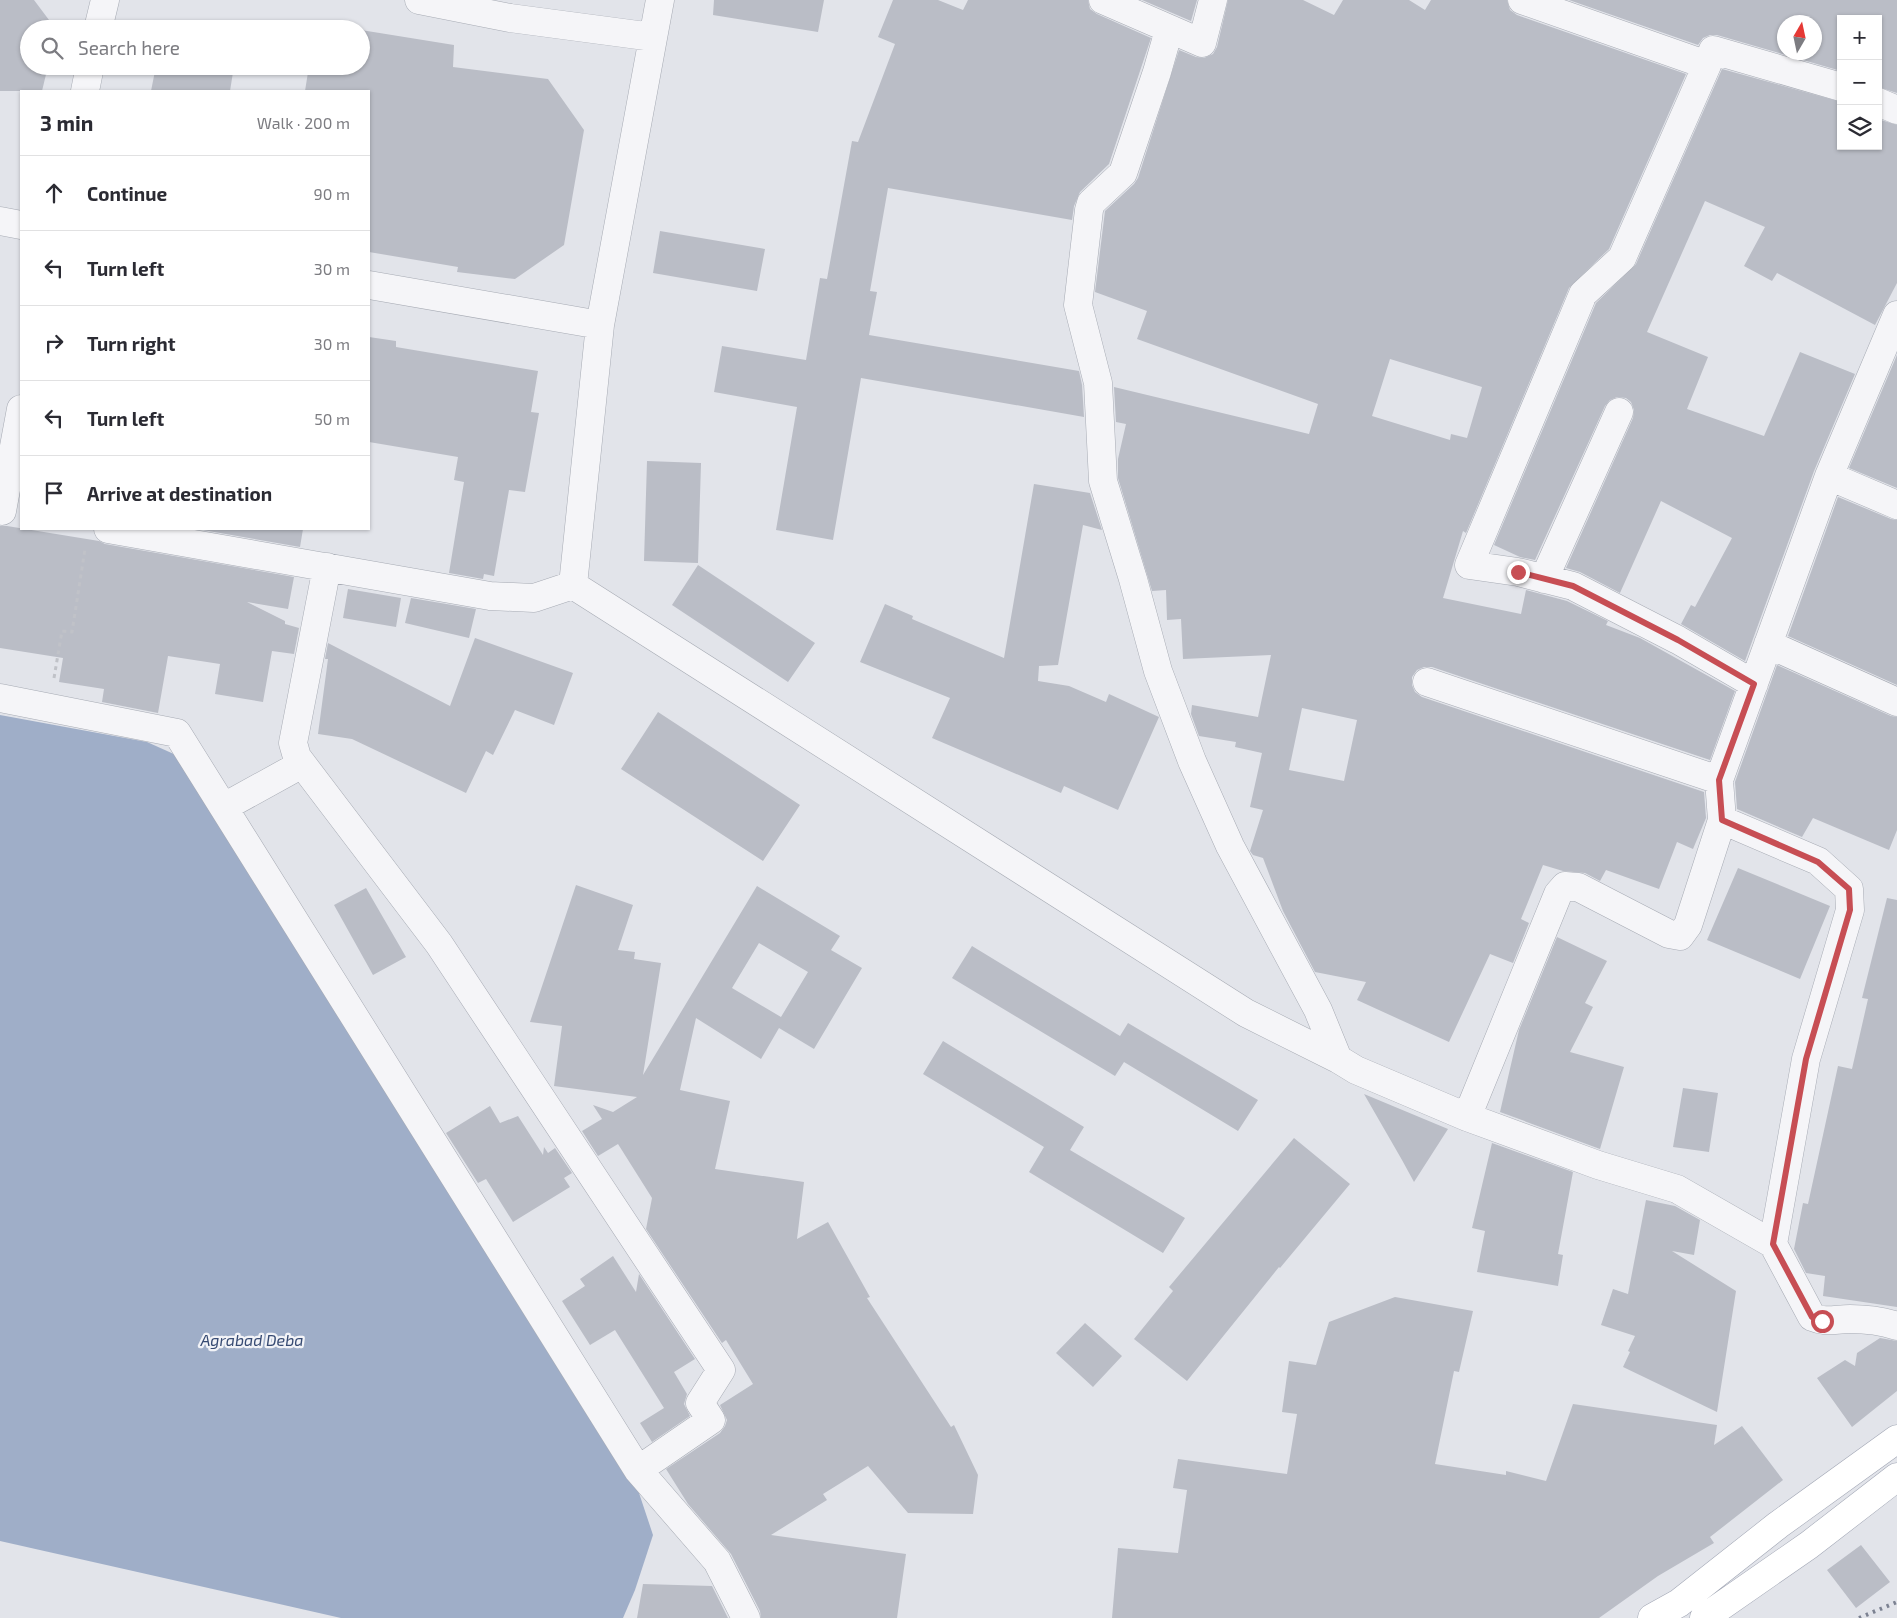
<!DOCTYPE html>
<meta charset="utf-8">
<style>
:root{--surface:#fff;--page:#f2f2f3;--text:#2b2b33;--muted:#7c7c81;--line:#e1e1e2}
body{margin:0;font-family:"Exo 2",sans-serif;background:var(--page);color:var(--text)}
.controls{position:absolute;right:15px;top:15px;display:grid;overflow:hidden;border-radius:0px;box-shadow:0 1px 4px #0004}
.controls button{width:45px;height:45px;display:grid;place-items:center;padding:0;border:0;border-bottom:1px solid var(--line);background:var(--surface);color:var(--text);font:25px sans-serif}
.compass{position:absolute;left:1777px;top:15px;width:45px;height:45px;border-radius:50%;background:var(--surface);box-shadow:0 1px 4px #0004;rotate:9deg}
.stop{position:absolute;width:15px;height:15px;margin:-11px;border:4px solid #c74e54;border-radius:50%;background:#fff}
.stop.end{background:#c74e54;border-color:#fff;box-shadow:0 1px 5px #0008}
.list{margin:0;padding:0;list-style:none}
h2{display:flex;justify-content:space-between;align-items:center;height:65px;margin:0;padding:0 20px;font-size:21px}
h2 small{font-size:16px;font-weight:400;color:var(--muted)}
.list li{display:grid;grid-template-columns:32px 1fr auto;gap:15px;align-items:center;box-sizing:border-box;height:75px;padding:0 20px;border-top:1px solid var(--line)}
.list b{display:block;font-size:19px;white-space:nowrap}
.list em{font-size:16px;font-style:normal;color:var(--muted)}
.icon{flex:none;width:28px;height:28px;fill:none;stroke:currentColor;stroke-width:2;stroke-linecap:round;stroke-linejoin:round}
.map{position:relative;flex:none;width:1897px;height:1618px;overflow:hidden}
.search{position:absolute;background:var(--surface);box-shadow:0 1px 4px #0004;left:20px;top:20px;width:350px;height:55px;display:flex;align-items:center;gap:12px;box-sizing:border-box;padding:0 18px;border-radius:28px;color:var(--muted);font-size:19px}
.panel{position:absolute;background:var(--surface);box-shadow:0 1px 4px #0004;left:20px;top:90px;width:350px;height:440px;border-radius:0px}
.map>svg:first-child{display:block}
</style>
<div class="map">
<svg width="1897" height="1618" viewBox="0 0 1897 1618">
<rect width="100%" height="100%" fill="#e2e4ea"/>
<path fill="#9faec8" d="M 0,715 L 147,742 L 176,755 L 608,1439 L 639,1493 L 653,1535 L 635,1590 L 623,1618 L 341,1618 L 0,1541 Z"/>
<path fill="#babdc6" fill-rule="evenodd" d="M 0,0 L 34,0 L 55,28 L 29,29 L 29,66 L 48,66 L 42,91 L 0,91 Z
M 714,0 L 824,0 L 818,32 L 713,15 Z
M 893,0 L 938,0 L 963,10 L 968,0 L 1088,0 L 1090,9 L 1097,14 L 1151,38 L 1109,164 L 1080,192 L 1074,206 L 1072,220 L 888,188 L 870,291 L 877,292 L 869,335 L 1079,371 L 1082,385 L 1084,417 L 861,378 L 833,540 L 776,530 L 797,407 L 714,392 L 722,346 L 806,360 L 820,278 L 827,279 L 852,141 L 858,142 L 895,44 L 878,37 Z
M 1142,0 L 1197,0 L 1191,21 Z
M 1228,0 L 1303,0 L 1334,15 L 1343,0 L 1409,0 L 1425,10 L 1431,0 L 1507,0 L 1510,10 L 1517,15 L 1686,74 L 1609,249 L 1569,288 L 1466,533 L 1463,531 L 1443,598 L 1521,614 L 1526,590 L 1567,601 L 1608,621 L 1606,625 L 1640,638 L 1735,691 L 1710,760 L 1432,667 L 1424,667 L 1417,670 L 1412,677 L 1412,685 L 1415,692 L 1422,697 L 1704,792 L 1706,818 L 1693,849 L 1677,842 L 1659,889 L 1606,870 L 1600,881 L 1585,873 L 1563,871 L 1543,865 L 1521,919 L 1529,923 L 1513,963 L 1490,954 L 1449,1042 L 1357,1000 L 1366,982 L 1315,972 L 1283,911 L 1263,858 L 1253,855 L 1250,851 L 1263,810 L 1250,807 L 1262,753 L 1235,747 L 1236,742 L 1199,736 L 1191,714 L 1192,705 L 1258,717 L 1271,655 L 1183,659 L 1181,619 L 1167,620 L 1166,590 L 1152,591 L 1118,478 L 1118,459 L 1126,424 L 1116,422 L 1114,387 L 1309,434 L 1318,404 L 1137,339 L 1147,311 L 1095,292 L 1105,211 L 1134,184 L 1138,178 L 1179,50 L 1196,57 L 1204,58 L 1213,54 L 1217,47 ZM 1390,359 L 1482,387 L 1467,438 L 1451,434 L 1450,440 L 1372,416 ZM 1302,708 L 1357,720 L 1344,781 L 1289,770 Z
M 1569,0 L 1897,0 L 1897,93 L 1878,87 L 1878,19 L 1841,19 L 1841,71 L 1717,35 L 1710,35 L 1703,38 L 1698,45 ZM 1784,22 L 1814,22 L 1814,52 L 1784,52 Z
M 209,22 L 240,27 L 240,29 L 199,29 Z
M 316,23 L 354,29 L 315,29 Z
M 361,30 L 454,45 L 453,67 L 548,79 L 584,130 L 564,245 L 515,279 L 457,272 L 458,267 L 369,252 L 369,91 L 305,91 L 309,66 L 361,66 Z
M 156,66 L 234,66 L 230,91 L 151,91 Z
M 1722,69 L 1841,102 L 1841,146 L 1878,146 L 1878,119 L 1897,125 L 1897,283 L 1875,325 L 1777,273 L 1772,281 L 1744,266 L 1765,227 L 1705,201 L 1647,332 L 1708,357 L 1687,409 L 1764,436 L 1800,352 L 1855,374 L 1814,471 L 1745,661 L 1681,624 L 1691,605 L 1695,607 L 1732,538 L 1661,501 L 1620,593 L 1580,572 L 1566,568 L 1633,418 L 1634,410 L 1631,402 L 1626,398 L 1617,397 L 1610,400 L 1605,406 L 1535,560 L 1520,557 L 1494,545 L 1596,303 L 1636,264 Z
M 660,231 L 765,249 L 757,291 L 653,273 Z
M 369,337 L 396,341 L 396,347 L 538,371 L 531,412 L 539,413 L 525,492 L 509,490 L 494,576 L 484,574 L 483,579 L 449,573 L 464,482 L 454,480 L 458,457 L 369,442 Z
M 1897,355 L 1897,488 L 1849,468 Z
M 647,461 L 701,463 L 698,563 L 644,561 Z
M 1034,484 L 1090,493 L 1102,530 L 1083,525 L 1058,665 L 1039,666 L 1038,681 L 1069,686 L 1106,702 L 1109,694 L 1159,717 L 1118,810 L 1064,786 L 1061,793 L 932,738 L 950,698 L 860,662 L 885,604 L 913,616 L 912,619 L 1004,658 Z
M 1838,497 L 1891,519 L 1897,520 L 1897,685 L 1788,636 Z
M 0,526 L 7,526 L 99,541 L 105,544 L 294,577 L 288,609 L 247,602 L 285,621 L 285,624 L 299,628 L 294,654 L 272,651 L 263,702 L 215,694 L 220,664 L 168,656 L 158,713 L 102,702 L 104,689 L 59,682 L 63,658 L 0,648 Z
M 197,529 L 303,529 L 300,547 Z
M 698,565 L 815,643 L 788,682 L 672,605 Z
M 348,589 L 401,598 L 396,627 L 343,618 Z
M 411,598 L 476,609 L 469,638 L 405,623 Z
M 475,638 L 573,673 L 554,725 L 515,710 L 493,755 L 486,751 L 466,793 L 352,739 L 318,734 L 328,659 L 325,659 L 328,643 L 450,706 Z
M 1777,665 L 1891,716 L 1897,717 L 1897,830 L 1889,850 L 1813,818 L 1802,837 L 1737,809 L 1735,782 Z
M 658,712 L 800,805 L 763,861 L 621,769 Z
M 1738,868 L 1830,906 L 1800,979 L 1707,940 Z
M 576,885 L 633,905 L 618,950 L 635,952 L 634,959 L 661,963 L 643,1075 L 757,886 L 840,936 L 831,950 L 862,968 L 814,1049 L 779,1028 L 761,1059 L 696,1018 L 680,1090 L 730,1101 L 715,1169 L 804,1182 L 797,1239 L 828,1222 L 870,1297 L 867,1298 L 951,1427 L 954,1425 L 978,1475 L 973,1514 L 908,1513 L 868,1466 L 823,1494 L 827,1500 L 771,1535 L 906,1554 L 897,1618 L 761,1618 L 760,1611 L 731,1554 L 688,1504 L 666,1469 L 720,1433 L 725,1426 L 727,1420 L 720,1405 L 753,1384 L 726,1340 L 722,1343 L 646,1229 L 652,1198 L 618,1144 L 598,1156 L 582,1131 L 602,1119 L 593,1105 L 613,1112 L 637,1097 L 554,1086 L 562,1026 L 530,1022 ZM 759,943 L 808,972 L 781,1017 L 732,988 Z
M 366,888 L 406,957 L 373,975 L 334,905 Z
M 1887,898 L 1897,900 L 1897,1307 L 1823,1296 L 1825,1276 L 1806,1273 L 1794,1249 L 1803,1203 L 1808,1204 L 1838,1066 L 1852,1069 L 1868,999 L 1862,998 Z
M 1557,937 L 1607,961 L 1585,1003 L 1593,1007 L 1570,1052 L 1624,1067 L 1600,1149 L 1500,1112 L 1519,1030 Z
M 972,946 L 1120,1036 L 1128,1023 L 1258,1100 L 1238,1131 L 1124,1062 L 1115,1076 L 952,978 Z
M 943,1041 L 1084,1127 L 1070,1150 L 1185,1218 L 1163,1253 L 1029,1172 L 1044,1147 L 923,1074 Z
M 1683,1088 L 1718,1093 L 1709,1152 L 1673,1147 Z
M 1364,1094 L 1448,1129 L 1414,1182 L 1402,1160 Z
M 490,1106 L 500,1123 L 518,1116 L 543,1155 L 544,1147 L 548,1153 L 555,1148 L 572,1173 L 564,1178 L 570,1187 L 513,1222 L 486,1179 L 478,1183 L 446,1133 Z
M 1294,1138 L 1350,1184 L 1280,1268 L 1279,1267 L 1187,1381 L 1134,1339 L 1173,1291 L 1169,1287 Z
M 1492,1143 L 1573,1172 L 1558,1254 L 1563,1255 L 1558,1286 L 1477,1272 L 1485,1231 L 1472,1228 Z
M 1646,1200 L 1675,1206 L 1700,1220 L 1694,1255 L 1672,1251 L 1736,1291 L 1717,1412 L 1623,1367 L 1630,1352 L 1628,1351 L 1635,1336 L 1601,1325 L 1613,1289 L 1628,1294 Z
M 613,1256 L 636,1292 L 639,1274 L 695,1359 L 674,1372 L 687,1394 L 684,1404 L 690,1416 L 652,1442 L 640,1423 L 664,1408 L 615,1330 L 590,1345 L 562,1301 L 585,1286 L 580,1279 Z
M 1395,1297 L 1473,1311 L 1459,1372 L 1454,1371 L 1435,1464 L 1506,1475 L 1506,1471 L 1546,1481 L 1573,1404 L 1717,1425 L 1714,1445 L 1742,1426 L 1783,1480 L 1710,1537 L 1714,1543 L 1658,1576 L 1599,1618 L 1112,1618 L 1118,1548 L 1178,1553 L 1187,1490 L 1173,1488 L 1178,1459 L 1287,1474 L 1297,1414 L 1282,1412 L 1289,1361 L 1316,1365 L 1329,1322 Z
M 1085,1323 L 1122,1356 L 1093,1387 L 1056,1353 Z
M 1880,1338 L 1897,1341 L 1897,1391 L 1852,1427 L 1817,1378 L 1845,1360 L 1855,1366 L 1857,1353 Z
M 1861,1545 L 1890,1582 L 1856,1608 L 1827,1570 Z
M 643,1584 L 712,1586 L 728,1618 L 637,1618 Z"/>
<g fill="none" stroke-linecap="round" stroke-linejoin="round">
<g stroke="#a7abb4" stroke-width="29">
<path id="minor" d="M 419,0 L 510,18 L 653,37
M 660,0 L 600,325 L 573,585 L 1246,1013 L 1338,1059
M 1103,0 L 1202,43 L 1213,0
M 1522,0 L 1707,65 L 1713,50 L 1841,87
M 98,29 L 105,0
M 1169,30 L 1157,72 L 1123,173 L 1091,203 L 1089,210 L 1078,305 L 1098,383 L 1103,481 L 1133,579 L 1158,671 L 1192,761 L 1230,846 L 1318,1010 L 1338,1059 L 1356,1070 L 1467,1117 L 1598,1165 L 1677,1189 L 1773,1244 L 1812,1317 C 1826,1323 1835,1319 1850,1319 C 1866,1319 1882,1321 1897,1326
M 1707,65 L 1622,258 L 1583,294 L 1469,565 L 1518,572 L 1573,586 L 1678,640 L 1754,684
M 85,91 L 90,66
M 1878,102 L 1897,110
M 0,221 L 21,225
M 369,285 L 600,325
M 1829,476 L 1897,505
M 2,511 L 21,409
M 108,529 L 490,596 L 534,598 L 573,585
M 327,567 L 293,743 L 297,757 L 439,944 L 721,1370 L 700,1403 L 711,1420 L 638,1470
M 1544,579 L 1619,412
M 1768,644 L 1897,702
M 1427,682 L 1719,780 L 1829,476 L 1897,315
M 0,698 L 177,733 L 638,1470 L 717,1561 L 746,1618
M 224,807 L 302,764
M 1722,820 L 1818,861 L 1849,889 L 1850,910 L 1806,1059 L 1773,1244
M 1467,1117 L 1558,894 L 1565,886 L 1578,887 L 1669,934 L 1680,936 L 1688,925 L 1722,820 L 1719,780"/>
</g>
<g stroke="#a2a7b5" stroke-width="29">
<path id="major" d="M 1652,1618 L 1679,1603 L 1778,1525 L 1897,1439
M 1704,1618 L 1809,1545 L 1897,1477"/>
</g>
<path stroke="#c0c2c8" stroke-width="3" stroke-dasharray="4 4" stroke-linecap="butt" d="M 54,678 L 62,631 L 72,632 L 85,549"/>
<use href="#minor" stroke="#f5f5f8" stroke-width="28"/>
<use href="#major" stroke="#fff" stroke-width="28"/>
<path stroke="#7c8292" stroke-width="4" stroke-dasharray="2.5 5" stroke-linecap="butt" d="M 1859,1618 L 1897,1602"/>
</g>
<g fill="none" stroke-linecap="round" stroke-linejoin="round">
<path stroke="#c74e54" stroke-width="6" d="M 1518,572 L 1573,586 L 1678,640 L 1754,684 L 1719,780 L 1722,820 L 1818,862 L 1849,889 L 1850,910 L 1806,1059 L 1773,1244 L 1812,1317 L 1822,1321"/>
</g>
<g text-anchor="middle" stroke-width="4.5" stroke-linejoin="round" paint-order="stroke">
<g font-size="16" font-style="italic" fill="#374b73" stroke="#f2f3f7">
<text x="252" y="1346">Agrabad Deba</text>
</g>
</g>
</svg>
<div class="controls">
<button>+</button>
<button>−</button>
<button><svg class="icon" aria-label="layers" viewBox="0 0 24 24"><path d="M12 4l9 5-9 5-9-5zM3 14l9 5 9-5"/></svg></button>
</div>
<svg class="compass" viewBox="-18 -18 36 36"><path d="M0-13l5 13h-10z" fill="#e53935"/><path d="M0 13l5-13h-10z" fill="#7c7c81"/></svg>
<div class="stop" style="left:1822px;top:1321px"></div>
<div class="stop end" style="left:1518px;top:572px"></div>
<div class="search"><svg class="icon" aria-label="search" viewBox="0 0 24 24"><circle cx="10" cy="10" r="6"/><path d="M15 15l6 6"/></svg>Search here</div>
<section class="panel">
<h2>3 min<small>Walk · 200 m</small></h2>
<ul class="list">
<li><svg class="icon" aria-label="ahead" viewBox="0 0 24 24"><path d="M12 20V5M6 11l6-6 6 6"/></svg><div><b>Continue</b></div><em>90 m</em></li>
<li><svg class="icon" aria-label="left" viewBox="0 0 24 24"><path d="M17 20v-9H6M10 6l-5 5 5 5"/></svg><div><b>Turn left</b></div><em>30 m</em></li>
<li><svg class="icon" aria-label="right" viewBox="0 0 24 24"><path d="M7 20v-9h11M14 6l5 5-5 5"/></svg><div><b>Turn right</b></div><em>30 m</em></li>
<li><svg class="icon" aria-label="left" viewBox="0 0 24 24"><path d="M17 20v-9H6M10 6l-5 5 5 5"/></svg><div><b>Turn left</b></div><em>50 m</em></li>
<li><svg class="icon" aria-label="arrive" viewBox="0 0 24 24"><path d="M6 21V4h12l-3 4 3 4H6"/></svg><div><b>Arrive at destination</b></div></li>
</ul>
</section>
</div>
